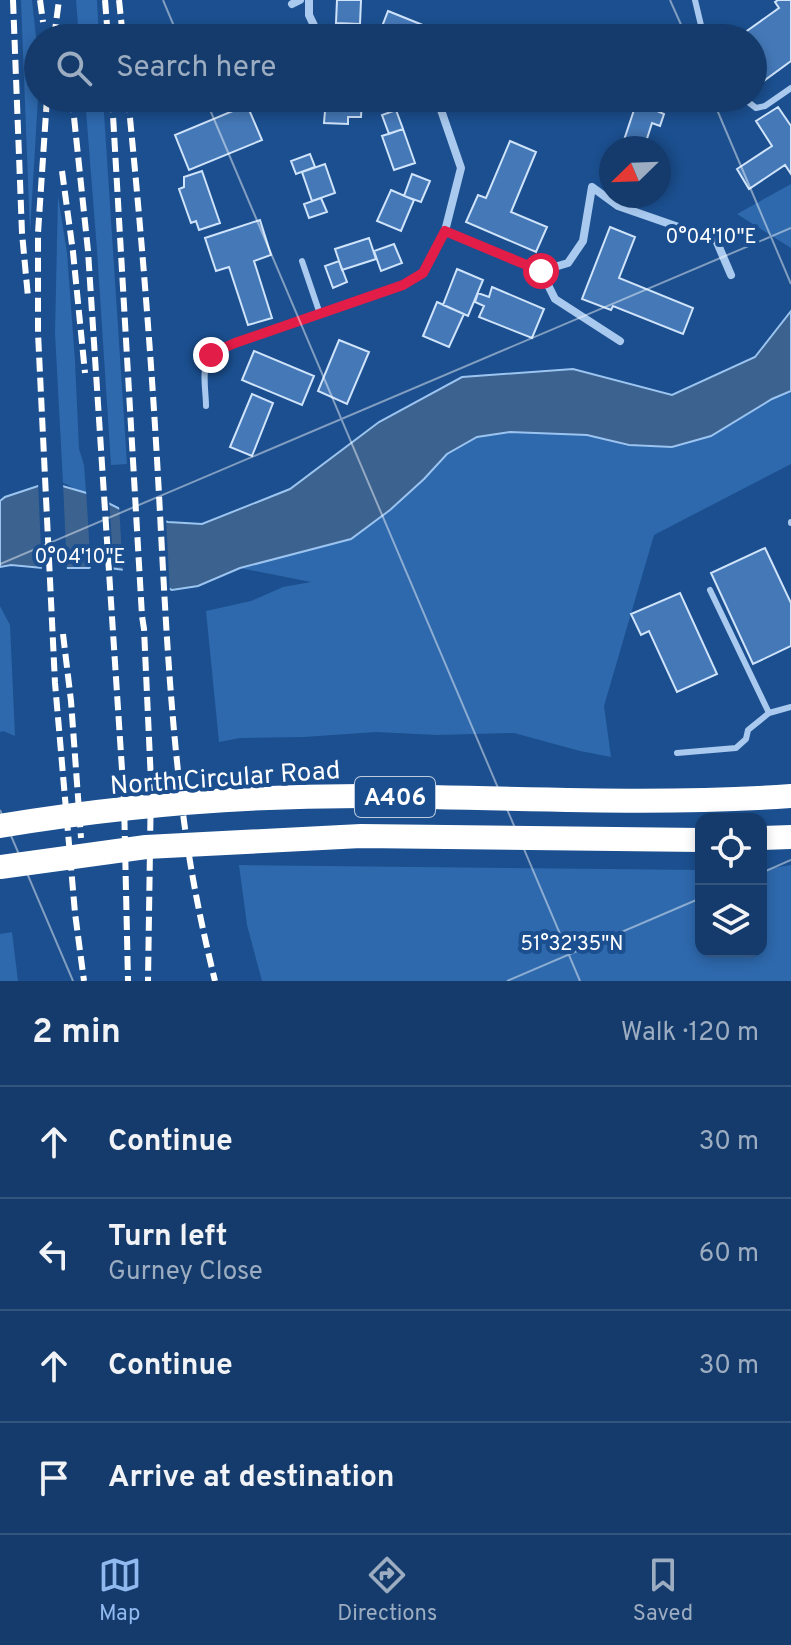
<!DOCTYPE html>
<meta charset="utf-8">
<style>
:root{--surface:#143b6b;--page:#1d4271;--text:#f1f3f6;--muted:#9dadc1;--line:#33557e;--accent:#90b9f0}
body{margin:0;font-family:Overpass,sans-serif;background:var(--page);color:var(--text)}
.controls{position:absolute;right:24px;bottom:24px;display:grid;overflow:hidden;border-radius:16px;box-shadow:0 4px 12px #0003}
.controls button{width:72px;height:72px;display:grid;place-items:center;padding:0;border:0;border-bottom:2px solid var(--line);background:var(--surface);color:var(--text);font:40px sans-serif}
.compass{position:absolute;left:599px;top:136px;width:72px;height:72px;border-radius:50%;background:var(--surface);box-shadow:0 4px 12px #0003;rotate:247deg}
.stop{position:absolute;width:24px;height:24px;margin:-18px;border:6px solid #e11d48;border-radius:50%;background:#fff}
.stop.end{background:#e11d48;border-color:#fff;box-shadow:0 2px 8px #0008}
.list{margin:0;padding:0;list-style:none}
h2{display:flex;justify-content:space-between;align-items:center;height:104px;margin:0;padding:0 32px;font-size:34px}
h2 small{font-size:26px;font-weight:400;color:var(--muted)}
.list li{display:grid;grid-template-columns:52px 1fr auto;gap:24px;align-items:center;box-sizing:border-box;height:112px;padding:0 32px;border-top:2px solid var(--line)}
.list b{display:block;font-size:30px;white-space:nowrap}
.list p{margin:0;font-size:26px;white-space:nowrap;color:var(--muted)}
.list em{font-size:26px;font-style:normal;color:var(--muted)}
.icon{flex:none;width:44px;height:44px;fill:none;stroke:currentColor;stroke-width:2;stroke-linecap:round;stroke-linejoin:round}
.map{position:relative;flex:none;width:791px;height:981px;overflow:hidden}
.search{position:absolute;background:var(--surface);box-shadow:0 4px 12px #0003;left:24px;right:24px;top:24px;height:88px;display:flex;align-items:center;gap:20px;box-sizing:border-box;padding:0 28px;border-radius:44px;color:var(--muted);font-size:30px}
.sheet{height:552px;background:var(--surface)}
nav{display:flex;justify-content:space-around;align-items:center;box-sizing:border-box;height:112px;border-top:2px solid var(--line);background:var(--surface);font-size:22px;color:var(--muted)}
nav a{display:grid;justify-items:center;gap:4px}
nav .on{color:var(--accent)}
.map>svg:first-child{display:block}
</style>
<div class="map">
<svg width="791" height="981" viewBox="0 0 791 981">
<rect width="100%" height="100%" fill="#1b4f8f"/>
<path fill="#2e69ad" d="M 21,0 L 32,0 L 38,56 L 38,98 L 30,233 Z
M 76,0 L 97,0 L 99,38 L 79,38 Z
M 85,98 L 103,98 L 127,464 L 111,465 L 97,250 Z
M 791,184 L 791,248 L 737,214 Z
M 58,196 L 67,253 L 75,361 L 79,449 L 84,465 L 86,492 C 76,493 72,485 63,483 L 55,333 Z
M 791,391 L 791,464 L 654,535 L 604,706 L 611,757 L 580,751 L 514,733 L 437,735 L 376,732 L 304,737 L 240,738 L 219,742 L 206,611 L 251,601 L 283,587 L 311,582 L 240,568 L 351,539 L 390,510 L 424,479 L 447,454 L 477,437 L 510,432 L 547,433 L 588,435 L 627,446 L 672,447 L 711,436 L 772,399 Z
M 0,606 L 10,625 L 15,736 L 3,731 L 0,732 Z
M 239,865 L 701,870 L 701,951 L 761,951 L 761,870 L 791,865 L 791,981 L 262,981 L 247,925 Z
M 12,932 L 18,981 L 0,981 L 0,934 Z"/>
<path fill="#3c6290" stroke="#9cc4f0" stroke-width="2" d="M 791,311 L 791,391 L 772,399 L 711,436 L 672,447 L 629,445 L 587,435 L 510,432 L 477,437 L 447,454 L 424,479 L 390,510 L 351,539 L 240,568 L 198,586 L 172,590 L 125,570 L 93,566 L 89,568 L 43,568 L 11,565 L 0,567 L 0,501 L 5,497 L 38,486 L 59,485 L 90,494 L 122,510 L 168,522 L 202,524 L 290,489 L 379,422 L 462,377 L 573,369 L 672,395 L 755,357 Z"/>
<path fill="#1b4f8f" d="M 49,481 L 63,482 L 67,572 L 42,572 L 38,482 Z
M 86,489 L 109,498 L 114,574 L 93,570 L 91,572 Z
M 119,504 L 166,517 L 170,594 L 123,574 Z"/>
<path fill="#4478b7" stroke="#cfe3fa" stroke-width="2" d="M 337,0 L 361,0 L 360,24 L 336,23 Z
M 778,0 L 791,0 L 791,61 L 761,83 L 753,72 L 753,38 L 737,38 L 779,8 L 775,2 Z
M 388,11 L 455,38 L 381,38 L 378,37 Z
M 631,30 L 655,38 L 628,38 Z
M 295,98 L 362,98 L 361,117 L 348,117 L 348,124 L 324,123 L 325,111 L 310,110 L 310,100 Z
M 638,98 L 661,98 L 657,111 L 664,114 L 660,126 L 652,123 L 644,148 L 629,148 L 622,146 Z
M 247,105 L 262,140 L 189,170 L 175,135 Z
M 778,107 L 791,126 L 791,174 L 785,165 L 749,189 L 737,169 L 772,146 L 756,121 Z
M 396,110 L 403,129 L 389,134 L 382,115 Z
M 403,129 L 415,163 L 394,170 L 382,136 Z
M 510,141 L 536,152 L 511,212 L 547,227 L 536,252 L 466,222 L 478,195 L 486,198 Z
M 310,154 L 315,167 L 296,174 L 291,161 Z
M 325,164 L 335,193 L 312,201 L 302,172 Z
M 202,171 L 220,223 L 199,230 L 196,221 L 191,223 L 179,189 L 184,187 L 184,177 Z
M 412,174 L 430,181 L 421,202 L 404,196 Z
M 391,190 L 414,200 L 401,231 L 377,221 Z
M 321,198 L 327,212 L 309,218 L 304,204 Z
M 260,220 L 271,255 L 254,261 L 272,318 L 248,325 L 229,267 L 216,271 L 205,238 Z
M 610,227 L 635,237 L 619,278 L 693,308 L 683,334 L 613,306 L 611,310 L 582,299 Z
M 369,238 L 376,259 L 342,270 L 335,249 Z
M 394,244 L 402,263 L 381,271 L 374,251 Z
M 339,261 L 347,282 L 333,288 L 325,266 Z
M 457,269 L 483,280 L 468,316 L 443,305 Z
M 492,287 L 544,309 L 532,338 L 479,317 L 484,306 L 475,302 L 478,293 L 489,297 Z
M 437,302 L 464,314 L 449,347 L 423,336 Z
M 339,340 L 369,352 L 347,404 L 318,391 Z
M 254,351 L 314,376 L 302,405 L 242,380 Z
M 252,394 L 273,403 L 252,456 L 230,447 Z
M 765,548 L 791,603 L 791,646 L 753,664 L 711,573 Z
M 680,593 L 717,674 L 677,692 L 649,631 L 641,635 L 631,614 Z"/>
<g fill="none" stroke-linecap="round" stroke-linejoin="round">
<path stroke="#a9c9ee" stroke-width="6" d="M 695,0 L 704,38
M 743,98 L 756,108 L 765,106 L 791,88
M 302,261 L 320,314
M 206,406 C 206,392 202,374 207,361 C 213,347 279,328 296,322
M 791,522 L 791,523
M 710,590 L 769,713
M 677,753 L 736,748 L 746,739 L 748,730 L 769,713 L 791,707"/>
<path stroke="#a9c9ee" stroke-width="8" d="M 309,0 L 309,15 L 320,38
M 292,4 L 300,0
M 445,231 L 541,271 L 568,263 L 583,241 L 592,187 L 618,206 L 716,240 L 731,275
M 541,271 L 555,299 L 620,341
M 296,322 L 403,285 L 423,273 L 445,231 L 461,168 L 440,107 L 431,98"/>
<path stroke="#fff" stroke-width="24" d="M 761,838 L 791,837"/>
<path stroke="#fff" stroke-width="6" stroke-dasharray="14 6" stroke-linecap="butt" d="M 13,0 L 22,233 L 28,297
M 40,0 L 43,22
M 105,0 L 108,38
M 119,0 L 123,38
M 54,38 L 59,0
M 47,98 L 38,233 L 38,333 L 55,683 L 75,913 L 84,981
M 72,98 L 88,251 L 124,800 L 128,981
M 112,98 L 142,616 L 144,629 L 151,782 L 148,981
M 128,98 C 140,218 150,339 157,459 C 164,580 168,701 184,821 C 191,875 202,928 215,981
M 62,171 L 73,252 L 85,373
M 63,634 L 71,701 L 81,838"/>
<path stroke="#fff" stroke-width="24" d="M 0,826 C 119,806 241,796 361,796 C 504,797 648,806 791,796
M 0,867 L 146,847 L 361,836 L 701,840"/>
</g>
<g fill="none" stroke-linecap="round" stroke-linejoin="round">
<path stroke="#e11d48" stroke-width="10" d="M 211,355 L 219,350 L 235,343 L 403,285 L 423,273 L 445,231 L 541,271"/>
</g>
<path fill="none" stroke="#fff" stroke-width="2" stroke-opacity="0.45" d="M 163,0 L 179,38M 670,0 L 687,38M 205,98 L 580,981M 712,98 L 791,284M 0,564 L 791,228M 0,810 L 73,981M 761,873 L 791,860M 507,981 L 701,898"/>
<g text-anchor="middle" stroke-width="8" stroke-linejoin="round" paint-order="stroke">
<rect fill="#1b4f8f" stroke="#bbcadd" stroke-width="2" x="355" y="777" width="80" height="40" rx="6"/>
<g font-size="24" font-weight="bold" fill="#fff">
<text x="395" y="805">A406</text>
</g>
<g font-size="26" fill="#fff" stroke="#1b4f8f">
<text transform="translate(225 777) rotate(-4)" y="9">North Circular Road</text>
</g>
</g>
<g font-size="20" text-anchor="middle" fill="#fff" stroke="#1b4f8f" stroke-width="8" stroke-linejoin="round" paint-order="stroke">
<text x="711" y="243">0°04'10"E</text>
<text x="80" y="563">0°04'10"E</text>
<text x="572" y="950">51°32'35"N</text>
</g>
</svg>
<div class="controls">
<button><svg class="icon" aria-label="locate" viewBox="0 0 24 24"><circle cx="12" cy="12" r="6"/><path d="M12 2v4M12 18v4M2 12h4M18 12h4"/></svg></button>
<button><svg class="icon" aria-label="layers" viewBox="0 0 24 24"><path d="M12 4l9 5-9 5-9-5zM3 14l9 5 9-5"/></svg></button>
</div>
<svg class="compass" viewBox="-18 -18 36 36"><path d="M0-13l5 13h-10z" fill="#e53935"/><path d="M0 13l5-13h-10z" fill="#9dadc1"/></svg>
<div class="stop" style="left:541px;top:271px"></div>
<div class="stop end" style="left:211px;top:355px"></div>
<div class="search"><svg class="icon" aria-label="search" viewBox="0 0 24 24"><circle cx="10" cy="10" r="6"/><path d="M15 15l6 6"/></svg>Search here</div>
</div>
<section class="sheet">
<h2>2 min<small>Walk · 120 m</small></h2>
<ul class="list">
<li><svg class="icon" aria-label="ahead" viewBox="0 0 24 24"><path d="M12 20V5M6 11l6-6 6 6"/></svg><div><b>Continue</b></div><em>30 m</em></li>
<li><svg class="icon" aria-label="left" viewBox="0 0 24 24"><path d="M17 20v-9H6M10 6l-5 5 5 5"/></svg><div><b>Turn left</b><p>Gurney Close</p></div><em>60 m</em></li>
<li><svg class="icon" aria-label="ahead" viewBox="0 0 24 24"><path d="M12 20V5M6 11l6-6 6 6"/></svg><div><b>Continue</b></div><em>30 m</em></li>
<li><svg class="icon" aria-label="arrive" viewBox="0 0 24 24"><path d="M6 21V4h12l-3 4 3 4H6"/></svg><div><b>Arrive at destination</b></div></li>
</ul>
</section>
<nav>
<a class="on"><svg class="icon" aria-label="map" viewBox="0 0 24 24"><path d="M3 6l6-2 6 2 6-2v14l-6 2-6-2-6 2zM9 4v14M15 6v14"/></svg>Map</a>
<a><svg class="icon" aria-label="directions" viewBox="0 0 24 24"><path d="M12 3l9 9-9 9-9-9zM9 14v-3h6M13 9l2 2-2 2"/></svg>Directions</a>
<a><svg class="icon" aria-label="saved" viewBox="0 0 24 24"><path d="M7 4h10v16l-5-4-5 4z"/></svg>Saved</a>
</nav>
